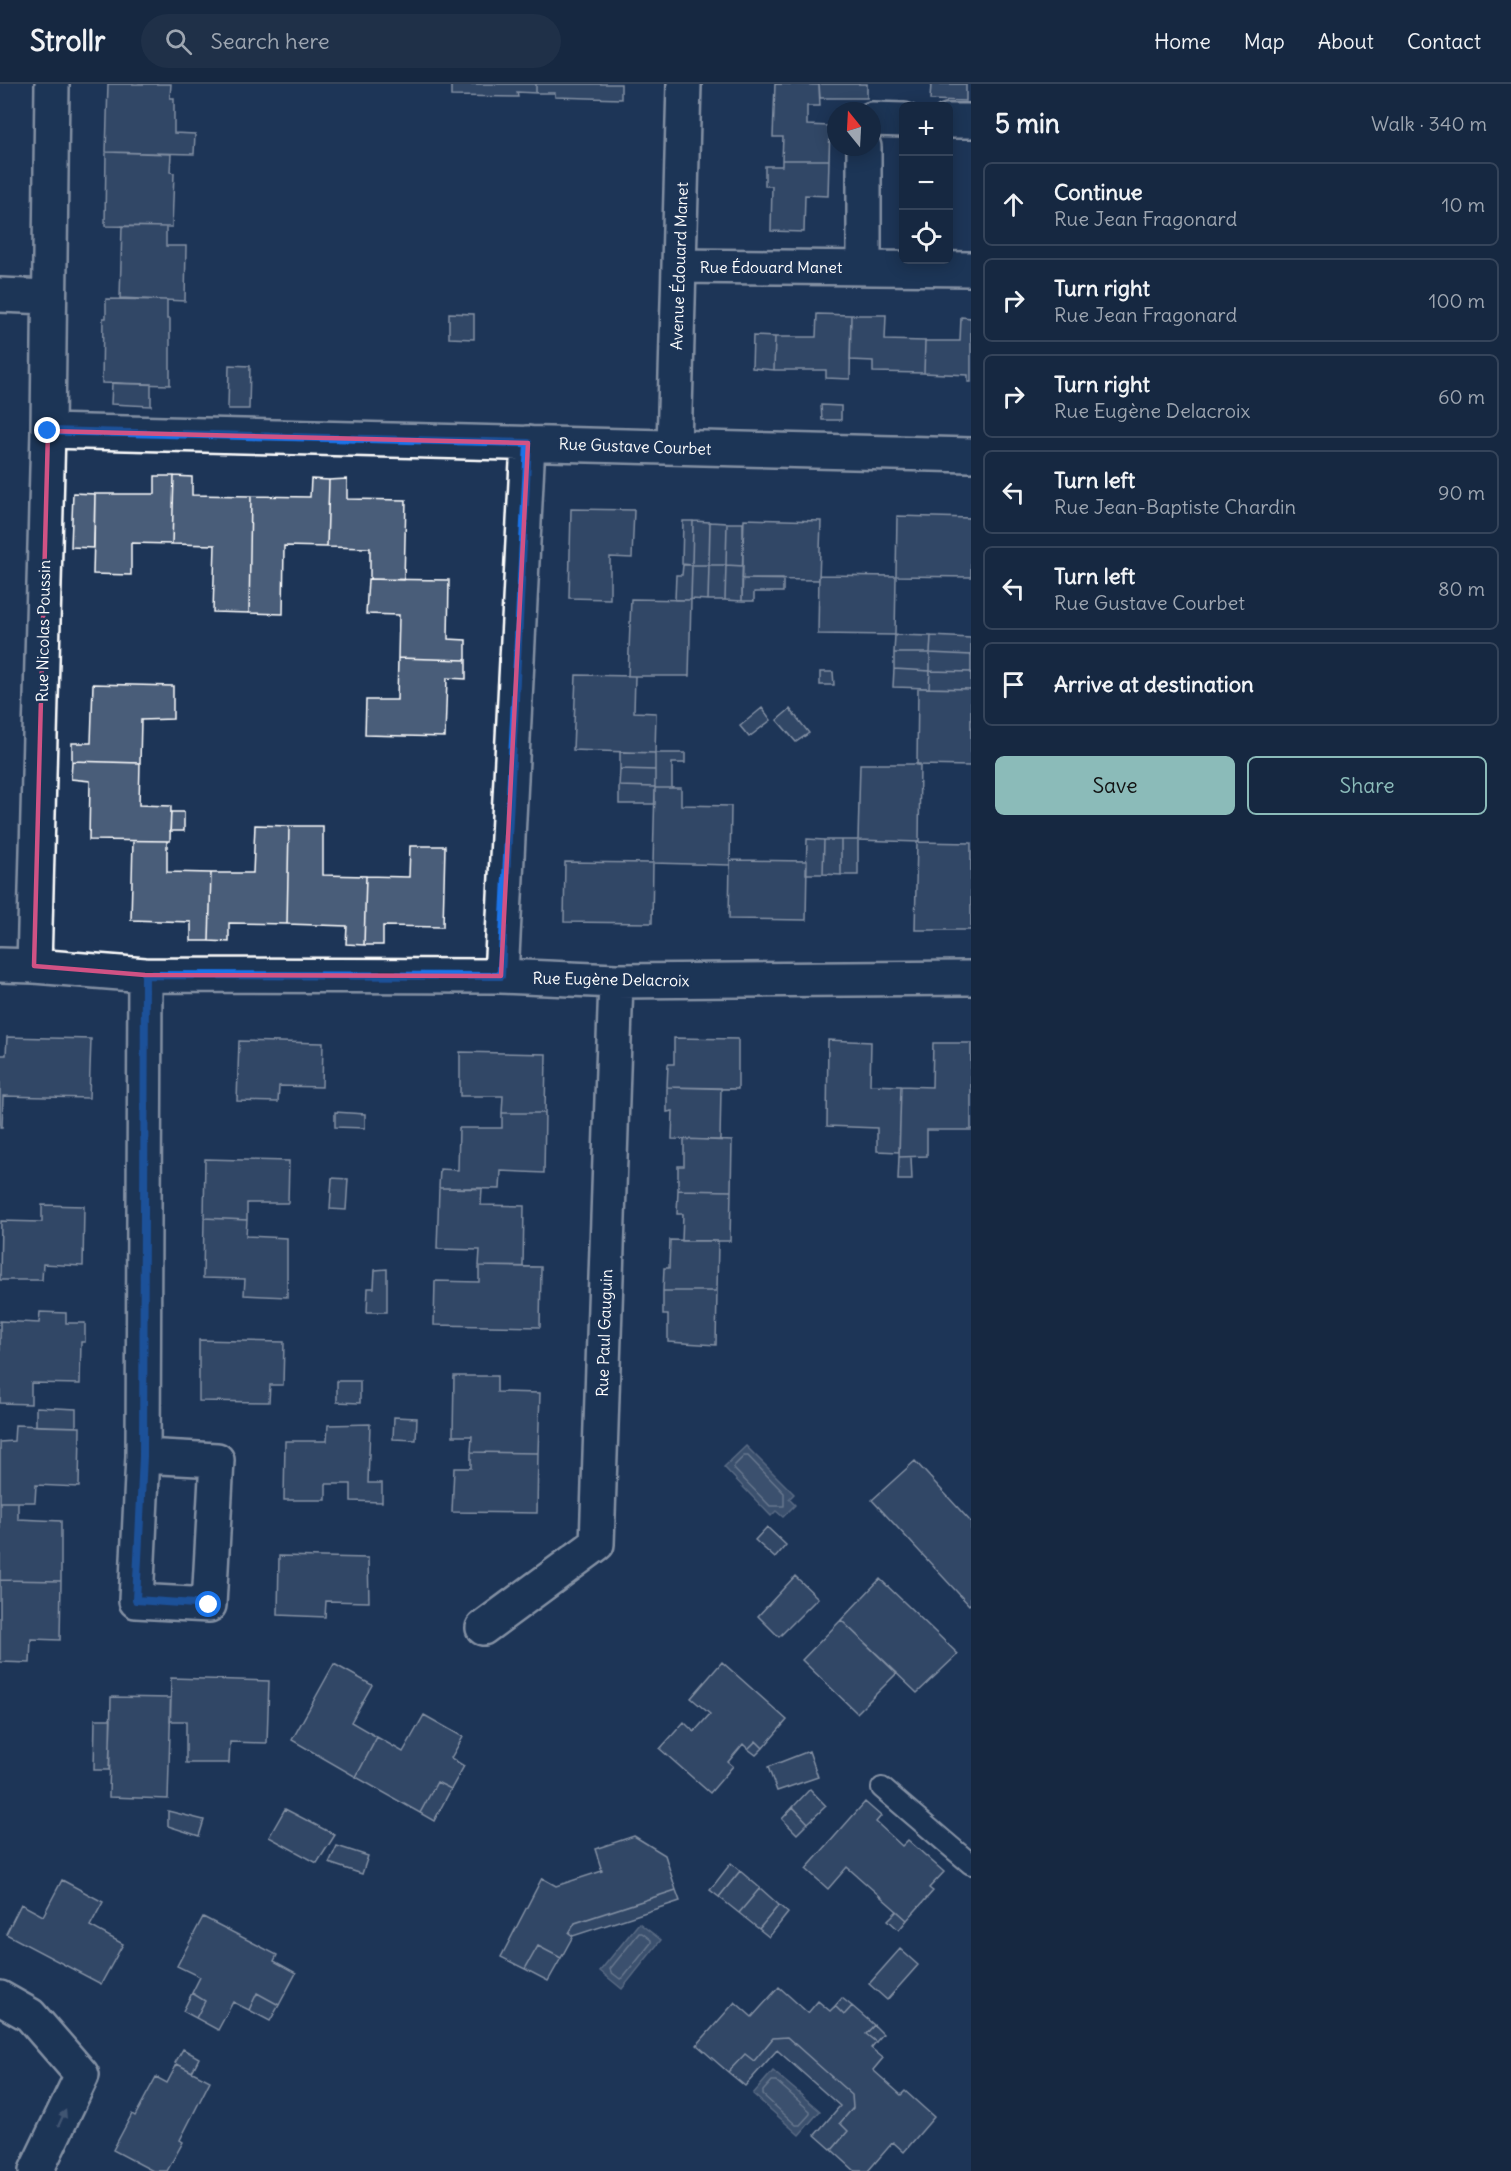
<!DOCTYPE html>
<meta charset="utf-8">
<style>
:root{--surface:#162841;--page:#1f3048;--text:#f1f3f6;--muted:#9ea6b1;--line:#35445a;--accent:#8bbbb9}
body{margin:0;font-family:Delius,sans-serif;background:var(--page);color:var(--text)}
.controls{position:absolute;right:18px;top:18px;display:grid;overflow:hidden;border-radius:9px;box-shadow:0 3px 15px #0003}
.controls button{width:54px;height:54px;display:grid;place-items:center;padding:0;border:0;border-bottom:2px solid var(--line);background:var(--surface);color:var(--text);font:30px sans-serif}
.compass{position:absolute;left:827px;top:18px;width:54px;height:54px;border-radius:50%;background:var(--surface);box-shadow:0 3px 15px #0003;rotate:342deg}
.stop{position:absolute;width:18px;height:18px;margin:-14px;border:4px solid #1a73e8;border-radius:50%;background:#fff}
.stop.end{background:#1a73e8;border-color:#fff;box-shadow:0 2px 6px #0008}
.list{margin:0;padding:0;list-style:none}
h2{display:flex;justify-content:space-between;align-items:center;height:78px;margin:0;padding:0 24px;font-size:26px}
h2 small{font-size:20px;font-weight:400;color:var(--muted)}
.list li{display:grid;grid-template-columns:39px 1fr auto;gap:18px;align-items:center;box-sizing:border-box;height:84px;margin:0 12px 12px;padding:0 12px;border:2px solid var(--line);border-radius:9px}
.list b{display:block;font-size:22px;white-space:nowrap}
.list p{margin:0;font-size:20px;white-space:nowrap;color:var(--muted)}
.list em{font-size:20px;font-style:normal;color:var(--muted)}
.actions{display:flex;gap:12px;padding:18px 24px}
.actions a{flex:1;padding:14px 0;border:2px solid var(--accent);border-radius:9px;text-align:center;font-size:21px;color:var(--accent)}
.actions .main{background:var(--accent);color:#111}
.icon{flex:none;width:33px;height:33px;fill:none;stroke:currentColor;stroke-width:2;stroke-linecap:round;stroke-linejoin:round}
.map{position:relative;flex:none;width:971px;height:2087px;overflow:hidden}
header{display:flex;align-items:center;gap:36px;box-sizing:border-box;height:84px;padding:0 30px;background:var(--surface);border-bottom:2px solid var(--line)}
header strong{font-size:28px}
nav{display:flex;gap:33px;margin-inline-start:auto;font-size:21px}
.search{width:420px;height:54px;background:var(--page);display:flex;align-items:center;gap:15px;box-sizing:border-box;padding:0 21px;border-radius:33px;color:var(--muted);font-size:22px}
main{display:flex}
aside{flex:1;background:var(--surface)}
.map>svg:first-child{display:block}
</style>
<header>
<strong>Strollr</strong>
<div class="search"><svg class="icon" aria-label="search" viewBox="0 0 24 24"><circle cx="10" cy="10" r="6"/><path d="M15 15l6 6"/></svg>Search here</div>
<nav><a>Home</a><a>Map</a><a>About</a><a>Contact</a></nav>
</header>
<main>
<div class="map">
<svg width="971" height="2087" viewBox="0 0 971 2087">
<rect width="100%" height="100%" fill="#1d3557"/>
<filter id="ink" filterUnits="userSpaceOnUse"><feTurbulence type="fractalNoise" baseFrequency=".0167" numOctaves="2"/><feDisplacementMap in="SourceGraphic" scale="12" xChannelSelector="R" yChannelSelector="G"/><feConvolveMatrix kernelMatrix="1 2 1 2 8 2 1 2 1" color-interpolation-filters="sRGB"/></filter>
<g filter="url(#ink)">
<path fill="#617289" stroke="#a0aab8" stroke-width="1.5" d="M 746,1362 L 794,1410 L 789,1415 L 795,1421 L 783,1433 L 776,1427 L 771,1432 L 724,1383 Z
M 639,1839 L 661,1856 L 622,1905 L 600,1887 Z
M 773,1987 L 820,2027 L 799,2051 L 753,2010 Z"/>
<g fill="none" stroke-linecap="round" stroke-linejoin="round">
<path stroke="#c0c7d0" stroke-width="1.5" d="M 744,1372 L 748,1372 L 784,1409 L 784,1422 L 770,1422 L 734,1385 L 734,1382 Z
M 639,1849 L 642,1849 L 651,1856 L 651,1859 L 623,1894 L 620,1895 L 611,1888 L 610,1885 Z
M 772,1997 L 776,1997 L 810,2027 L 810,2030 L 800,2041 L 796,2041 L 763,2011 L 763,2007 Z"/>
</g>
<path fill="#4a5d79" stroke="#fff" stroke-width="1.5" d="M 108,0 L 171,0 L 170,14 L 174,14 L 174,49 L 195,50 L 194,70 L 106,68 Z
M 451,0 L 536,0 L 536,9 L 517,8 L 518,13 L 451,12 Z
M 536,0 L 621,0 L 621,15 L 555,13 L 555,9 L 536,9 Z
M 775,0 L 819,1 L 820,22 L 807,22 L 807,41 L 830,42 L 829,76 L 782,76 L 783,53 L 773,53 Z
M 819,0 L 867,0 L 867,14 L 820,14 Z
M 931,0 L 966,0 L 966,17 L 930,16 Z
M 106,68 L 171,70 L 170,88 L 174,89 L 172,143 L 105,142 Z
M 782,76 L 829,76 L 828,112 L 805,111 L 804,148 L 771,147 L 772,102 L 765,102 L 765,82 L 782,82 Z
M 122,142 L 166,143 L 166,162 L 186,162 L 185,217 L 120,214 Z
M 106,215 L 167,216 L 167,235 L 170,235 L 170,301 L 102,299 L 103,234 L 106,234 Z
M 449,229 L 474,230 L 474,255 L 449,254 Z
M 817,230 L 851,231 L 850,295 L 826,294 L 826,286 L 774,286 L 775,253 L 816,253 Z
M 851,231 L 886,231 L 885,256 L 925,257 L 924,289 L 873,288 L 873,277 L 850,276 Z
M 961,233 L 971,234 L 971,298 L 968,298 L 968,291 L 924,289 L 925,257 L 960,257 Z
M 753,252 L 775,253 L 774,286 L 752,284 Z
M 229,281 L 250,282 L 249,325 L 228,325 Z
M 112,299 L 151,300 L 151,322 L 111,320 Z
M 821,321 L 841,322 L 841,336 L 822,336 Z
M 155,392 L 174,392 L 172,460 L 131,459 L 131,491 L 93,490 L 95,410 L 155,410 Z
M 174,392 L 192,393 L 192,411 L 251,412 L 249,529 L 213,528 L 215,461 L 172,460 Z
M 311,395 L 329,396 L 327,463 L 284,462 L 283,530 L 249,529 L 251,412 L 310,413 Z
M 347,395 L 347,415 L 406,416 L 404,496 L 370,495 L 370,464 L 327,463 L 329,396 Z
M 73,409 L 95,410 L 94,464 L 71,463 Z
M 571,425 L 634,426 L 632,474 L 610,473 L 610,515 L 569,514 Z
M 897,432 L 971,434 L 971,493 L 896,492 Z
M 744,435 L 821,437 L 819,496 L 742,495 Z
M 683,437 L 693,437 L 692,481 L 682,480 Z
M 693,437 L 710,438 L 709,481 L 692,481 Z
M 710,438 L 727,439 L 726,481 L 709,481 Z
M 727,439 L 743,439 L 743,482 L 726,481 Z
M 683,481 L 692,481 L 691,516 L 675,516 L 676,491 L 682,491 Z
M 692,481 L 709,481 L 708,516 L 691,515 Z
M 709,481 L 726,481 L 725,516 L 708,516 Z
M 726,481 L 743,482 L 742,517 L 725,516 Z
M 819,491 L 896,492 L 895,551 L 818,550 Z
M 368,495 L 449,496 L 448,555 L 466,556 L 466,576 L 398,574 L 399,531 L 366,530 Z
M 742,495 L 783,495 L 783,508 L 754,508 L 754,517 L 742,517 Z
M 631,515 L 691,516 L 689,592 L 628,592 Z
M 895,551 L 931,552 L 930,569 L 894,569 Z
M 931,552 L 971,554 L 971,571 L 930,569 Z
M 894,569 L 930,569 L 930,587 L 894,585 Z
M 930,569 L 971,571 L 971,588 L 930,587 Z
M 398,574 L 466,576 L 466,595 L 447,594 L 445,653 L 365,651 L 366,616 L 397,616 Z
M 894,585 L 930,587 L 929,604 L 893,603 Z
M 930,587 L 971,588 L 971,605 L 929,604 Z
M 820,588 L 833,588 L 834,601 L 820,601 Z
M 576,591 L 635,592 L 634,628 L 656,629 L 655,669 L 573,666 Z
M 93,600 L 173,602 L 173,635 L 141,636 L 140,679 L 72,677 L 72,659 L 91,659 Z
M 918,604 L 971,605 L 971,682 L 917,681 Z
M 762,624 L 771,636 L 749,653 L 740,642 Z
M 790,625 L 809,649 L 796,658 L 777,636 Z
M 620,668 L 655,669 L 655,686 L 620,685 Z
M 655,669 L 685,669 L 685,679 L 672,679 L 672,704 L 655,704 Z
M 72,677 L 140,679 L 139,721 L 171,722 L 170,757 L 89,756 L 90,697 L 71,695 Z
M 860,680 L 920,680 L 919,758 L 858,756 Z
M 620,685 L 655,686 L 655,703 L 619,702 Z
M 619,702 L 655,703 L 655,720 L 619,720 Z
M 655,704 L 681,704 L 681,721 L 731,722 L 730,781 L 653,779 Z
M 171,728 L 184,728 L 184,747 L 170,747 Z
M 255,741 L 289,742 L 287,840 L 229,839 L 229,858 L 209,857 L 211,789 L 253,789 Z
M 289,742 L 323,742 L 323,791 L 366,792 L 364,861 L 346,860 L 347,842 L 287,840 Z
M 807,755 L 824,756 L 823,790 L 806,790 Z
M 824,756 L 841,756 L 841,791 L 823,790 Z
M 841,756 L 858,756 L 858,791 L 841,791 Z
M 133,757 L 167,757 L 167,788 L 211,789 L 209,857 L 191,857 L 191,838 L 131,836 Z
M 917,758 L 971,759 L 971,846 L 915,846 Z
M 410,762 L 445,762 L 443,843 L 383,842 L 383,861 L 364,861 L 366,792 L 409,793 Z
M 730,776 L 807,777 L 806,836 L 729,835 Z
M 565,778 L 653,779 L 652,839 L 564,838 Z
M 7,953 L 91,955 L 89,1014 L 3,1012 L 2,1043 L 0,1043 L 0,971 L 6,971 Z
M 674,954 L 738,955 L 738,1005 L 667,1003 L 668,980 L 674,980 Z
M 828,956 L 871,958 L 870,1001 L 901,1002 L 899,1068 L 877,1067 L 877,1044 L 827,1042 Z
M 239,957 L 323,959 L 322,1003 L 279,1002 L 278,1018 L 237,1017 Z
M 933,959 L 971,959 L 971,1046 L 927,1046 L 927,1072 L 899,1073 L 901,1002 L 932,1003 Z
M 460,968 L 546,970 L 545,1029 L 502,1029 L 503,1012 L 460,1012 Z
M 667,1003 L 721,1004 L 720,1056 L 672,1055 L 673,1027 L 667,1028 Z
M 335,1028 L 365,1030 L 365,1044 L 335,1043 Z
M 502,1029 L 545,1029 L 544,1089 L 501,1087 L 500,1105 L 439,1104 L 440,1085 L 458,1086 L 459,1044 L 502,1044 Z
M 684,1055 L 732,1057 L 731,1107 L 678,1106 L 678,1082 L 684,1082 Z
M 899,1073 L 911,1073 L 912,1096 L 898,1096 Z
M 205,1075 L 289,1077 L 288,1119 L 247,1119 L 247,1136 L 204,1134 Z
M 332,1094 L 348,1095 L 346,1126 L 330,1125 Z
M 439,1104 L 482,1104 L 481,1121 L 524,1122 L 523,1183 L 479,1182 L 480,1166 L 437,1165 Z
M 678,1106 L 731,1107 L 730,1157 L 682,1157 L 683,1130 L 677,1130 Z
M 42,1121 L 84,1122 L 83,1182 L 43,1180 L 42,1196 L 0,1196 L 1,1137 L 42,1138 Z
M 204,1134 L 247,1136 L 246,1152 L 287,1154 L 287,1213 L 244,1211 L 245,1195 L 203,1194 Z
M 670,1156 L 718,1157 L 717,1207 L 663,1207 L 664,1184 L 669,1184 Z
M 479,1182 L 541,1183 L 540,1243 L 434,1241 L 435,1197 L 479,1198 Z
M 387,1185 L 387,1228 L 367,1228 L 368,1204 L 374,1204 L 375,1186 Z
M 663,1207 L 717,1207 L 716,1261 L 668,1258 L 668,1231 L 663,1231 Z
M 40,1228 L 66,1229 L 66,1239 L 85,1239 L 85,1258 L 81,1258 L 80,1300 L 31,1299 L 31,1320 L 0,1319 L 0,1237 L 39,1239 Z
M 199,1256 L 284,1258 L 283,1301 L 270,1301 L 269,1318 L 199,1317 Z
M 454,1292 L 497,1292 L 497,1308 L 540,1309 L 538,1369 L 471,1368 L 472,1352 L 453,1352 Z
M 337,1297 L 360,1297 L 360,1319 L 337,1318 Z
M 36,1323 L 76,1325 L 76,1343 L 36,1342 Z
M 394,1333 L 417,1334 L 416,1356 L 393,1355 Z
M 370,1340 L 368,1399 L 382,1399 L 382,1418 L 351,1417 L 351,1400 L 326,1400 L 326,1416 L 284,1416 L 285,1357 L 327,1357 L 328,1341 Z
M 15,1341 L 80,1343 L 79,1403 L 36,1401 L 35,1418 L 0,1418 L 0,1358 L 14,1357 Z
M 471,1368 L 538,1369 L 537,1429 L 452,1428 L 454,1384 L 471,1384 Z
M 915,1377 L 971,1438 L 971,1519 L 969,1521 L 872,1416 Z
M 0,1418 L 18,1418 L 18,1435 L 61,1437 L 61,1497 L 0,1496 Z
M 767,1443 L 786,1461 L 775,1474 L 755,1456 Z
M 279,1472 L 368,1474 L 369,1518 L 326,1517 L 325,1533 L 278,1531 Z
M 795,1492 L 818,1514 L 779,1553 L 758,1532 Z
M 880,1495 L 958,1570 L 917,1609 L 841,1536 Z
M 0,1496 L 61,1497 L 60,1556 L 31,1555 L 30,1579 L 0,1578 Z
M 841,1536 L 897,1589 L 857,1629 L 802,1576 Z
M 722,1578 L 787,1636 L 763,1664 L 756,1657 L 748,1665 L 743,1660 L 728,1678 L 733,1682 L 710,1709 L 660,1665 L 684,1638 L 694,1648 L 710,1630 L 691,1614 Z
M 334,1580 L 372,1601 L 351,1638 L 377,1653 L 356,1693 L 292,1656 Z
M 171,1594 L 269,1597 L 267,1659 L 230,1658 L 229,1679 L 186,1679 L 186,1637 L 170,1637 Z
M 111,1613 L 171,1614 L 168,1715 L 109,1713 Z
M 424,1631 L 463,1653 L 451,1674 L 464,1682 L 451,1705 L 437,1698 L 420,1729 L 356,1693 L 377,1653 L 403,1668 Z
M 95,1635 L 111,1635 L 109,1686 L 94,1686 Z
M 756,1657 L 763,1664 L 756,1671 L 748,1665 Z
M 809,1667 L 818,1693 L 777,1707 L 768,1683 Z
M 437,1698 L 451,1705 L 434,1737 L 420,1729 Z
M 810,1705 L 826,1722 L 808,1739 L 793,1723 Z
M 865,1718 L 881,1732 L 876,1738 L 902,1762 L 908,1756 L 944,1788 L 929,1804 L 933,1807 L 907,1836 L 847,1783 L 828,1805 L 806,1785 Z
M 793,1723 L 808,1739 L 797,1750 L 782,1735 Z
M 285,1725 L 335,1751 L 317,1779 L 269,1753 Z
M 168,1727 L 204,1736 L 199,1752 L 168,1742 Z
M 634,1752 L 665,1771 L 676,1806 L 575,1839 L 569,1849 L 573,1852 L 561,1874 L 538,1862 L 525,1885 L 501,1873 L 542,1794 L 556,1802 L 602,1787 L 595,1765 Z
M 337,1762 L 368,1772 L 362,1790 L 329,1779 Z
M 731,1779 L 740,1787 L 719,1813 L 710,1806 Z
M 740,1787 L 760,1804 L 739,1829 L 719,1813 Z
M 62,1796 L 103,1818 L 90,1842 L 123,1860 L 101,1900 L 6,1850 L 21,1820 L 43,1832 Z
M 760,1804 L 779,1821 L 759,1845 L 739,1829 Z
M 676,1806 L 680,1817 L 573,1852 L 569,1849 L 575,1839 Z
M 779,1821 L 788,1829 L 769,1853 L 759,1845 Z
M 897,1827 L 907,1836 L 899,1846 L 888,1836 Z
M 203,1833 L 277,1871 L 274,1877 L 296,1889 L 279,1921 L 257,1909 L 249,1926 L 233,1918 L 218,1946 L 196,1934 L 205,1917 L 192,1909 L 200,1893 L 177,1882 Z
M 538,1862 L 561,1874 L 548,1897 L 525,1885 Z
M 900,1865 L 918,1881 L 887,1916 L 869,1900 Z
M 779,1903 L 808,1929 L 818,1917 L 830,1927 L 835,1922 L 844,1931 L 852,1922 L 874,1941 L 866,1950 L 876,1958 L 871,1964 L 883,1974 L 873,1986 L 901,2011 L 905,2007 L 934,2033 L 904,2068 L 893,2058 L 868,2087 L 855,2087 L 832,2066 L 848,2047 L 840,2039 L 853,2024 L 852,2011 L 787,1953 L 773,1954 L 754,1977 L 745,1970 L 728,1988 L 697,1961 L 735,1918 L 752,1933 Z
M 192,1909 L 205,1917 L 196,1934 L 183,1927 Z
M 257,1909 L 279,1921 L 270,1937 L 249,1926 Z
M 842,1914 L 852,1922 L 844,1931 L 835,1922 Z
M 874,1941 L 883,1950 L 876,1958 L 866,1950 Z
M 787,1953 L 852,2011 L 853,2024 L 840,2039 L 848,2047 L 832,2066 L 815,2051 L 840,2022 L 777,1966 L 745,2002 L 728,1988 L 745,1970 L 754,1977 L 773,1954 Z
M 183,1965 L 199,1974 L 192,1988 L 175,1979 Z
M 177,1980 L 210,1997 L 180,2056 L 183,2058 L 167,2087 L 153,2087 L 113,2066 L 132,2030 L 135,2032 L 156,1993 L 167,1999 Z"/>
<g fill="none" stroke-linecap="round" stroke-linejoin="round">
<g stroke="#fff" stroke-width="24">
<path id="service" d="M 882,1704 L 971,1780"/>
</g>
<g stroke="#fff" stroke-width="38">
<path id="minor" d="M 872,35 L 904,36
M 948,37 L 971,37
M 864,63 L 864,183
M 679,182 L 971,185
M 0,211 L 49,213
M 48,347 L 971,371
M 674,363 L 684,0
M 0,881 L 34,882 L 145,891 L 501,892 L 616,897 L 971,894
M 34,882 L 48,347 L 52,0
M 501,892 L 528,359
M 143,1372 L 217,1376 L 209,1521 L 136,1517 L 143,1372 L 145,891
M 483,1544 L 597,1460 L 616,897
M 0,1914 L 30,1931 L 82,1991 L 36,2087"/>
</g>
<use href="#service" stroke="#1d3557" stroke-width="20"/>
<use href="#minor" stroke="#1d3557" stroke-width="33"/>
</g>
<defs><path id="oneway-solid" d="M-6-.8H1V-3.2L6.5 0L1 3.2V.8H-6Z" transform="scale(1.5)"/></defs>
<use fill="#6c7c92" href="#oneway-solid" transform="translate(62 2034) rotate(-65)"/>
</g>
<g fill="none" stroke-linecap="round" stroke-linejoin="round" filter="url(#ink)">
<path stroke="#1a73e8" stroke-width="8" d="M 48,347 L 528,359 L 501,892 L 145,891 L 143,1372 L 136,1516 L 209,1521"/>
</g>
<path d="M0 0H971V2087H0ZM 48,347 L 528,359 L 501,892 L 145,891 L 34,882 Z" fill="#1d3557" fill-opacity=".55" fill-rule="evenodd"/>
<path fill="none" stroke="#d15284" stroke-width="4.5" stroke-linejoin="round" d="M 48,347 L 528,359 L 501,892 L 145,891 L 34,882 Z"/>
<g text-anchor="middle" stroke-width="5" stroke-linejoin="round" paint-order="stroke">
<g font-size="16" fill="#fff" stroke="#1d3557">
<text transform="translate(679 182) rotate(-88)" y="6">Avenue Édouard Manet</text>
<text x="771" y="189">Rue Édouard Manet</text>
<text transform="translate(635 362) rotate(2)" y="6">Rue Gustave Courbet</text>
<text transform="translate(43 547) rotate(-89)" y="6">Rue Nicolas Poussin</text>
<text transform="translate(611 895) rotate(1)" y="6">Rue Eugène Delacroix</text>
<text transform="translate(604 1249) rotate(-88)" y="6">Rue Paul Gauguin</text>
</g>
</g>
</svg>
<div class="controls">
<button>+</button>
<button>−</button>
<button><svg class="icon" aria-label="locate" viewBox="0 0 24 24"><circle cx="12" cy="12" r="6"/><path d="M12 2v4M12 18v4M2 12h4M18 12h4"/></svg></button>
</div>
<svg class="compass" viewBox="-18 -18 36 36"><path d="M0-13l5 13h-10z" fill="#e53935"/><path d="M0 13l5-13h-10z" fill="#9ea6b1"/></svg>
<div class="stop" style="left:209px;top:1521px"></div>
<div class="stop end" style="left:48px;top:347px"></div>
</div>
<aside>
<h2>5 min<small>Walk · 340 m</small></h2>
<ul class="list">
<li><svg class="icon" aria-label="ahead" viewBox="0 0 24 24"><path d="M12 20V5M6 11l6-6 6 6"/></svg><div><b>Continue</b><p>Rue Jean Fragonard</p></div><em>10 m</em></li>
<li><svg class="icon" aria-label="right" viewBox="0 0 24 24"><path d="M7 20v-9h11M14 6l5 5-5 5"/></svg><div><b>Turn right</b><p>Rue Jean Fragonard</p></div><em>100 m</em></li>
<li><svg class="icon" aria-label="right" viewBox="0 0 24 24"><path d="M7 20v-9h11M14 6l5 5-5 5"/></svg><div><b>Turn right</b><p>Rue Eugène Delacroix</p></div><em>60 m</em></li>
<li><svg class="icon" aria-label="left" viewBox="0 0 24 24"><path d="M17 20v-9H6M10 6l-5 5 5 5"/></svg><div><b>Turn left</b><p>Rue Jean-Baptiste Chardin</p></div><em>90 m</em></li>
<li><svg class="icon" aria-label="left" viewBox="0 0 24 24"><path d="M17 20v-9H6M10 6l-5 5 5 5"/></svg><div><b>Turn left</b><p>Rue Gustave Courbet</p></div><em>80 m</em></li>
<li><svg class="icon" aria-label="arrive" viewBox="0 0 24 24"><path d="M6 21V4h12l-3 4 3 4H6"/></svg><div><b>Arrive at destination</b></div></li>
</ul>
<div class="actions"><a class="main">Save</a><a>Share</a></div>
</aside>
</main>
